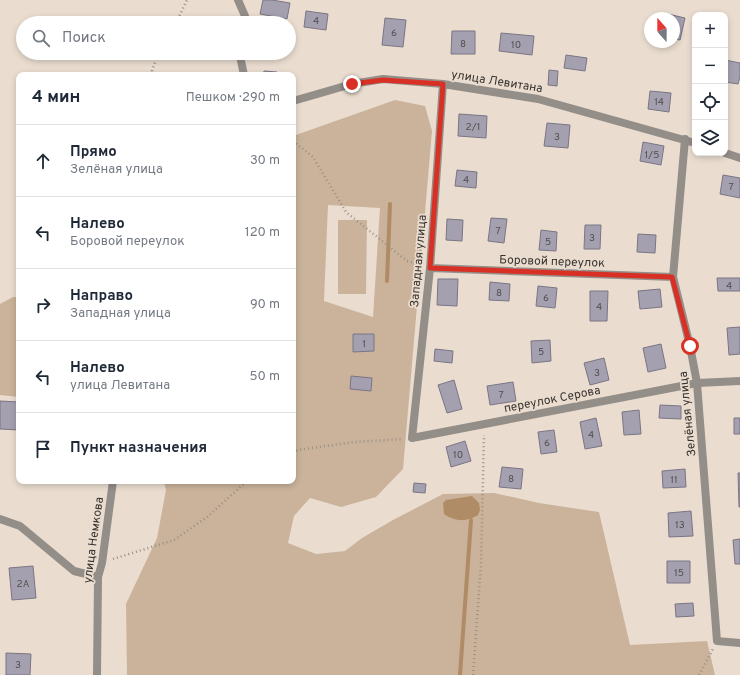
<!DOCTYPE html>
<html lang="ru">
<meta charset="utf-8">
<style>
:root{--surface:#fff;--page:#f2f2f3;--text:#1f2937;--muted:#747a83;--line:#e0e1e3}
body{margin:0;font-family:Overpass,sans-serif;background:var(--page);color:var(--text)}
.controls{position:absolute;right:12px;top:12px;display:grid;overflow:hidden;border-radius:8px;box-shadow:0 2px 6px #0003}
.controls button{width:36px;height:36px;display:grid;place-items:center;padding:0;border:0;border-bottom:1px solid var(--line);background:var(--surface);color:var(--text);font:20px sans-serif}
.compass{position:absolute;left:644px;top:12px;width:36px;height:36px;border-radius:50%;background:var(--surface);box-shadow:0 2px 6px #0003;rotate:339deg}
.stop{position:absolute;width:12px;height:12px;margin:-9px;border:3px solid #d93025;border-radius:50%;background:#fff}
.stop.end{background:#d93025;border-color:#fff;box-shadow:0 1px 4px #0008}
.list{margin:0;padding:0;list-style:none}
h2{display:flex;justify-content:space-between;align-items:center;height:52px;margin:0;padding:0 16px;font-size:17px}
h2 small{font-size:13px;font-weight:400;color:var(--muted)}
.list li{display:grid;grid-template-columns:26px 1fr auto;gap:12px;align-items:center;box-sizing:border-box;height:72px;padding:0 16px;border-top:1px solid var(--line)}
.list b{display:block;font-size:15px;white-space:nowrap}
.list p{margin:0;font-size:13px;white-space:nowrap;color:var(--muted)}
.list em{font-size:13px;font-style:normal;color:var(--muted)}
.icon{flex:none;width:22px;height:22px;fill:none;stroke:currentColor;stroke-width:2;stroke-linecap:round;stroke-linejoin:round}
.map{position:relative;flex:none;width:740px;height:675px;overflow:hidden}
.search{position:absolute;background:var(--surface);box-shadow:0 2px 6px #0003;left:16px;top:16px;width:280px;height:44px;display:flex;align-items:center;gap:10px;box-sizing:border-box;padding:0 14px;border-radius:22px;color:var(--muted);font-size:15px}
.panel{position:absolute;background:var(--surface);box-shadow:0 2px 6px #0003;left:16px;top:72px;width:280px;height:412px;border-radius:8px}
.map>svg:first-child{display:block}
</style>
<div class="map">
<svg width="740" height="675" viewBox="0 0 740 675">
<rect width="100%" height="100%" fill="#eaddd0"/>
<path fill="#cab39a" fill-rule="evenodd" d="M 395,100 L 425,106 L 432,131 L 403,469 L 376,497 L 341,507 L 310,498 L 294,516 L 288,543 L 316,554 L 345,551 L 362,538 L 393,520 L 443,494 L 494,493 L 539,503 L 599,512 L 630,645 L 707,641 L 715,675 L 127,675 L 126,604 L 157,538 L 166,490 L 164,481 L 293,481 L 293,136 ZM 328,205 L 380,208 L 373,317 L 324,301 Z
M 338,220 L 367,220 L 366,294 L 338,294 Z
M 13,297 L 19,297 L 19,397 L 0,395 L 0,304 Z"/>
<path fill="#af8c65" d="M 472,496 L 479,503 L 480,510 L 478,515 C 467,522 455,522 444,514 L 443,503 L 446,500 Z"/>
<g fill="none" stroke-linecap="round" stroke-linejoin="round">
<path stroke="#af8c65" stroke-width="4" d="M 387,281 L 390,204
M 460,675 L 471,520"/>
</g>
<path fill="#a5a0b0" stroke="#7a7584" d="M 263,0 L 272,0 L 290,3 L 287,19 L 260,14 Z
M 306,11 L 328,14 L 326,30 L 304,27 Z
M 668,14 L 685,18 L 680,40 L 674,39 L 674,18 L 667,18 Z
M 385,18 L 406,20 L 403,47 L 382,45 Z
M 452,31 L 475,31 L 475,54 L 451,54 Z
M 501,33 L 534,36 L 532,55 L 499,51 Z
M 566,55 L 587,58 L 585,71 L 564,68 Z
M 725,60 L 740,63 L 740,77 L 738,84 L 725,82 Z
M 549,70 L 558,71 L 557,86 L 548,85 Z
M 264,71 L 277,72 L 277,75 L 263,75 Z
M 650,91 L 671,93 L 669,112 L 648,109 Z
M 459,114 L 487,116 L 486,138 L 458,136 Z
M 547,123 L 570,125 L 568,148 L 544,146 Z
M 643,142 L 664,146 L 661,165 L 640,161 Z
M 457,170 L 477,172 L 476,188 L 455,186 Z
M 723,175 L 740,178 L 740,198 L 720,194 Z
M 491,218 L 507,219 L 504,243 L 488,241 Z
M 447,219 L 463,220 L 462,241 L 446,240 Z
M 585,225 L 601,225 L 600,249 L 584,249 Z
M 541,230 L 557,232 L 556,251 L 539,250 Z
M 638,234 L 656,235 L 655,253 L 637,252 Z
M 717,278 L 740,278 L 740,291 L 718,291 Z
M 438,279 L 458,279 L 457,306 L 437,305 Z
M 490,282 L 510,284 L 509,301 L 489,300 Z
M 538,286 L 557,288 L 555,308 L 536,306 Z
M 660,289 L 662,307 L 640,309 L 638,291 Z
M 590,291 L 608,291 L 607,321 L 590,321 Z
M 740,327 L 740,354 L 729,355 L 727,328 Z
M 353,334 L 374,334 L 374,351 L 353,352 Z
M 550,340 L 551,361 L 532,363 L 531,341 Z
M 661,344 L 666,368 L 648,372 L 643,348 Z
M 435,349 L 453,351 L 452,363 L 434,361 Z
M 604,358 L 609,380 L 590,385 L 584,363 Z
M 351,376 L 372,378 L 371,391 L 350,389 Z
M 454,380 L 462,409 L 447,413 L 438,385 Z
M 513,382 L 516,401 L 490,405 L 487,386 Z
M 0,401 L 19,402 L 19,430 L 0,429 Z
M 660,405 L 681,406 L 681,419 L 659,418 Z
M 639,410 L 641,434 L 624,435 L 622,412 Z
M 596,418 L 602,446 L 585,449 L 580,422 Z
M 734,418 L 740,418 L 740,434 L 734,434 Z
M 554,430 L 557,452 L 541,454 L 538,432 Z
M 465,441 L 471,461 L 451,467 L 446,447 Z
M 502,467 L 523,469 L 521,489 L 499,487 Z
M 685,469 L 686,487 L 663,488 L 662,471 Z
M 738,473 L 740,473 L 740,507 L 739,507 Z
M 414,483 L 426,484 L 425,493 L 413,492 Z
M 691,511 L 693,536 L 669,537 L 668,513 Z
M 740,539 L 740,564 L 735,564 L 733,540 Z
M 667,561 L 690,561 L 690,583 L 667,583 Z
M 33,566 L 36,598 L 12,600 L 9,568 Z
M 693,603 L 694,616 L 676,617 L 675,604 Z
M 6,653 L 31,654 L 30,675 L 6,675 Z"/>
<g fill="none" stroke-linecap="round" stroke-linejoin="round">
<path stroke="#998f86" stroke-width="2.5" stroke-dasharray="1 3" stroke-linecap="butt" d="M 176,23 L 187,0
M 153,75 L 152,71 L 158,53
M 293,141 L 313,157 L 346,212 L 407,261 L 420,265
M 293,453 L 298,450 L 354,442 L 403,439
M 113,559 L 174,540 L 207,517 L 247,481
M 473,675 L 481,565 L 484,435
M 699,675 L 713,649"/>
<path stroke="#948e89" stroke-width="8" d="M 697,383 L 740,381"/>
<path stroke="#948e89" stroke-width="8" d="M 238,0 L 245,16 L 246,23
M 241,53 L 240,56 L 244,75
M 443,84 L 430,268 L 412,438 L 697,383
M 293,101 L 352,84 L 383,79 L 443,84 L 538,99 L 695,143
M 685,139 L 673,277 L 690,346 L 697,383 L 717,641 L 740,643
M 725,153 L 740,158
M 430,268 L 673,277
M 0,519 L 20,526 L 74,571 L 98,577
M 97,675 L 98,577 L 102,563 L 113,481"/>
</g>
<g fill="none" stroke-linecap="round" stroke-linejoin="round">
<path stroke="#d93025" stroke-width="5" d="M 352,84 L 383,80 L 443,84 L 430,268 L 672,277 L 690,346"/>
</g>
<g text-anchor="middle" stroke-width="3.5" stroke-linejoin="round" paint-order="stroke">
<g font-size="10" fill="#524e4e">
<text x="316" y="24">4</text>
<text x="394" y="36">6</text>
<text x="463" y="47">8</text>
<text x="516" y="48">10</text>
<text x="659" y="105">14</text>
<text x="473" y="130">2/1</text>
<text x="557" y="140">3</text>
<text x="652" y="158">1/5</text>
<text x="466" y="183">4</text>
<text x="731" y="190">7</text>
<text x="498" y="234">7</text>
<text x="592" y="241">3</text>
<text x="548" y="245">5</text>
<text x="729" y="289">4</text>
<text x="499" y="296">8</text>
<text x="546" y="301">6</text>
<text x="599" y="310">4</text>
<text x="364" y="347">1</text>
<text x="541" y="355">5</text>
<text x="597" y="376">3</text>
<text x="501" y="398">7</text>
<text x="591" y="438">4</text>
<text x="547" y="446">6</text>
<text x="458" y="458">10</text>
<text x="511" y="482">8</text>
<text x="674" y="483">11</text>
<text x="680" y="528">13</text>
<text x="679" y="576">15</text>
<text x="23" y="587">2А</text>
<text x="18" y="668">3</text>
</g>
<g font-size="12" fill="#37322d" stroke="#eaddd0">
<text transform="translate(497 81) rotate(9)" y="4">улица Левитана</text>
<text transform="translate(418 261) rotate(-85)" y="4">Западная улица</text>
<text transform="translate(552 261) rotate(2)" y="4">Боровой переулок</text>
<text transform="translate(552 399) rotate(-11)" y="4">переулок Серова</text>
<text transform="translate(687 414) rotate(-96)" y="4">Зелёная улица</text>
<text transform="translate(93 540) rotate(-82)" y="4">улица Немкова</text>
</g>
</g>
</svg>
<div class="controls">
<button>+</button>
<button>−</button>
<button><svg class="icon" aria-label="locate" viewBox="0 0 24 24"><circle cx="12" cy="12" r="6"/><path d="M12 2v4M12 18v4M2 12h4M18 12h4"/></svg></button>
<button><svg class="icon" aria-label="layers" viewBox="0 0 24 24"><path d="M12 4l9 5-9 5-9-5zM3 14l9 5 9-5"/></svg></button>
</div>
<svg class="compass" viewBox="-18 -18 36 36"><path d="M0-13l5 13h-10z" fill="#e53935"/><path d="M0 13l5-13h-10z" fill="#747a83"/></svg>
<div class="stop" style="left:690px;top:346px"></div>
<div class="stop end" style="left:352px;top:84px"></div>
<div class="search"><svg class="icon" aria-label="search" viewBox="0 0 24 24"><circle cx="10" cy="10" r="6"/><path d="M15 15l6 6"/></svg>Поиск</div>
<section class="panel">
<h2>4 мин<small>Пешком · 290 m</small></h2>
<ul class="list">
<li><svg class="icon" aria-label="ahead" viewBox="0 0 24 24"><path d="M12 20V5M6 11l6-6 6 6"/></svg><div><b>Прямо</b><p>Зелёная улица</p></div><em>30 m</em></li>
<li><svg class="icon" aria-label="left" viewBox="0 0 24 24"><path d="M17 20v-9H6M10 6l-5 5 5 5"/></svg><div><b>Налево</b><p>Боровой переулок</p></div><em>120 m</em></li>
<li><svg class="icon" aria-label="right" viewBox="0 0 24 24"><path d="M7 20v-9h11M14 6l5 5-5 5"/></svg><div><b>Направо</b><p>Западная улица</p></div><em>90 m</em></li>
<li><svg class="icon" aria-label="left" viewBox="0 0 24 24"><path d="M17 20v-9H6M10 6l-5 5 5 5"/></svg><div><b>Налево</b><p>улица Левитана</p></div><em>50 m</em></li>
<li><svg class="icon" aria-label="arrive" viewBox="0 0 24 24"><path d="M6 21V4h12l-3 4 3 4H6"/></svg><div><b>Пункт назначения</b></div></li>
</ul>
</section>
</div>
